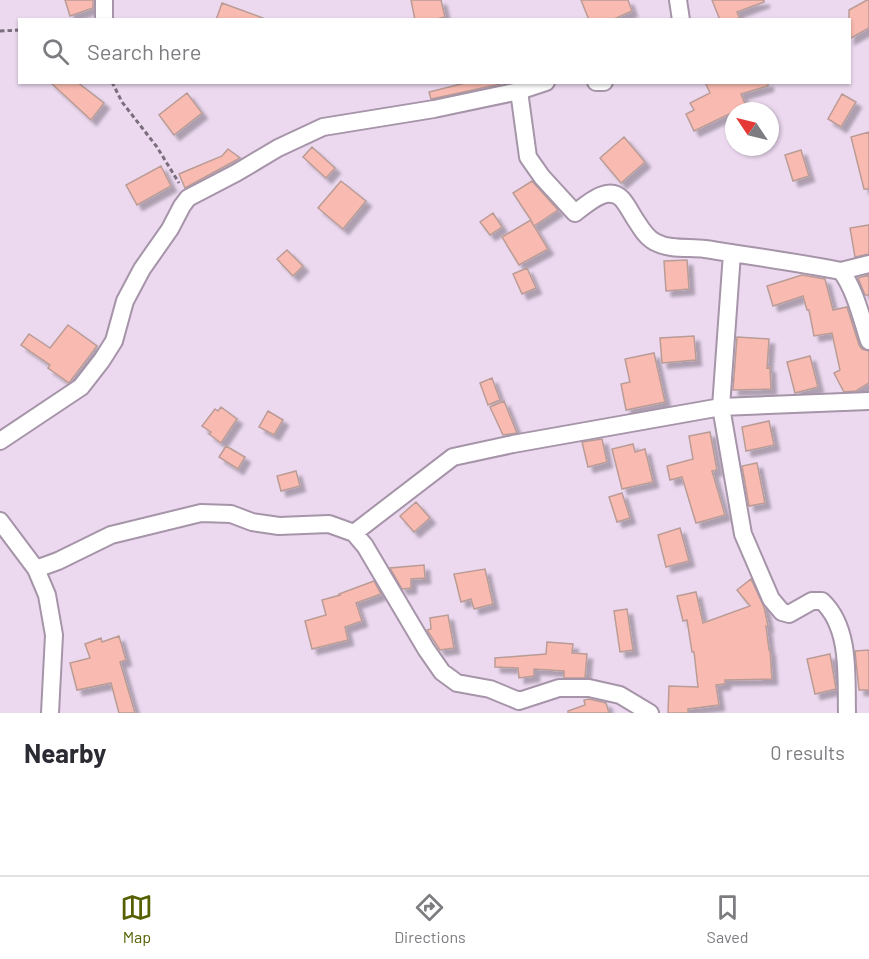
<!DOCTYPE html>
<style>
:root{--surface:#fff;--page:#f2f2f3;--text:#2b2b33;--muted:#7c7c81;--line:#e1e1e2;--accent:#566000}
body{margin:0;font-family:Barlow,sans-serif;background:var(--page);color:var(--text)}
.compass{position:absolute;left:725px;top:102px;width:54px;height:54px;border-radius:50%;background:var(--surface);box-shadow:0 2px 4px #0004;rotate:305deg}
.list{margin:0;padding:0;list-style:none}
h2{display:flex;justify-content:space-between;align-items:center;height:78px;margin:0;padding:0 24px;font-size:26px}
h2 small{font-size:20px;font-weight:400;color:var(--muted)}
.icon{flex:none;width:33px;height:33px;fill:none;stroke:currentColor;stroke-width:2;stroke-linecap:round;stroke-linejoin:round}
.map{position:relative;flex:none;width:869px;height:713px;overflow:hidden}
.search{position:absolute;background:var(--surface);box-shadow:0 2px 4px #0004;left:18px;right:18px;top:18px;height:66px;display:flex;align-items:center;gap:15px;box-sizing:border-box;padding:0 21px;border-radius:0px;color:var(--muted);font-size:22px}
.sheet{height:162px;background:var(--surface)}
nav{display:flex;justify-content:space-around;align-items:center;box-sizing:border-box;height:84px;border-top:2px solid var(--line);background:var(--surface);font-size:16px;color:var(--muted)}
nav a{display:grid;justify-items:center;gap:3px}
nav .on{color:var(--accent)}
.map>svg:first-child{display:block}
</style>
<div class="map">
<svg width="869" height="713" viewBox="0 0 869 713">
<defs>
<filter id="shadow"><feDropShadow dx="5.5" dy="5.5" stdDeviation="1.5" flood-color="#0004"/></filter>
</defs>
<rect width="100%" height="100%" fill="#ecd9f0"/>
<path fill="#f9bbb1" stroke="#ba9c97" stroke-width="1.5" filter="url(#shadow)" d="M 65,0 L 93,0 L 93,8 L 70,16 Z
M 411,0 L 441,0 L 445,17 L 432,20 L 415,20 Z
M 581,0 L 628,0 L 632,11 L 612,20 L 589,20 Z
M 712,0 L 764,0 L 764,2 L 737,12 L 740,20 L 720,20 Z
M 867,0 L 869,0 L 869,28 L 849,39 L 849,10 Z
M 222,3 L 263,18 L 263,20 L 216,20 Z
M 50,82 L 77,82 L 104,103 L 91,120 Z
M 469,82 L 505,83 L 431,99 L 429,92 Z
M 705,82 L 768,82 L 768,86 L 741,94 L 746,106 L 694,131 L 686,114 L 694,110 L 690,103 L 710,93 Z
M 187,93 L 202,113 L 174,135 L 159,115 Z
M 842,94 L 856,102 L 841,127 L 828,119 Z
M 869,132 L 869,189 L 864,189 L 851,137 Z
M 624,137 L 645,162 L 621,183 L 600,158 Z
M 312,147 L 335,168 L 326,178 L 303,157 Z
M 228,149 L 240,158 L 185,188 L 179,174 L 222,156 Z
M 801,150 L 809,176 L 793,181 L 785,155 Z
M 161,166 L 171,186 L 137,205 L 126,185 Z
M 341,181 L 366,201 L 343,229 L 318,208 Z
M 532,181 L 558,210 L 534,226 L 531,221 L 548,249 L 519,265 L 502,237 L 531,220 L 513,193 Z
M 493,213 L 502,227 L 490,235 L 480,222 Z
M 869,225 L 869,254 L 855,257 L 850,228 Z
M 287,250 L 303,266 L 293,276 L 277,259 Z
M 687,260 L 689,289 L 666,291 L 664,261 Z
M 527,268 L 536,288 L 522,294 L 513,274 Z
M 802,275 L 825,279 L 833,310 L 847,307 L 859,345 L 862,349 L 869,351 L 869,383 L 856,391 L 844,392 L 834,373 L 840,370 L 832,333 L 814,336 L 809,310 L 807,310 L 803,296 L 773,306 L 767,286 Z
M 869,275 L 869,295 L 865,295 L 858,278 Z
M 68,325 L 97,346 L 69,383 L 48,368 L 50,365 L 21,345 L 29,334 L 50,348 Z
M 694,336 L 696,360 L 662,363 L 660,338 Z
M 737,337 L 769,339 L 767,368 L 770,367 L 771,389 L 733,390 Z
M 654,353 L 665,402 L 626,410 L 621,384 L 630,382 L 625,359 Z
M 810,356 L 818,387 L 795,393 L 787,362 Z
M 492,378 L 500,400 L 488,405 L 480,383 Z
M 504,401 L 517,433 L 503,435 L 490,407 Z
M 221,407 L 237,419 L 221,443 L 209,434 L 211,432 L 202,426 L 215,409 L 218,411 Z
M 268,411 L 283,420 L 274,435 L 259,427 Z
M 769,421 L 774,445 L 746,451 L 742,427 Z
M 710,432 L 717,470 L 712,471 L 725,515 L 696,523 L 682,477 L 670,480 L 667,466 L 693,459 L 689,436 Z
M 602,439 L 607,462 L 588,467 L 582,442 Z
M 633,444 L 635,452 L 645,449 L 653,482 L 622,489 L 612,449 Z
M 226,446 L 245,457 L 238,469 L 219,457 Z
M 757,463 L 765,503 L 749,506 L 742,466 Z
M 296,471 L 300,486 L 281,491 L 277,476 Z
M 622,493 L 630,518 L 617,522 L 609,497 Z
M 416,502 L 430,518 L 414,532 L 400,516 Z
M 680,528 L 689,561 L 666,567 L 658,535 Z
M 424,565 L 425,578 L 411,579 L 411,588 L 402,589 L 390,568 Z
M 485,569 L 493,604 L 474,609 L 471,599 L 461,602 L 454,574 Z
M 751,579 L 764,607 L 768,626 L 766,626 L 769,650 L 770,650 L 772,679 L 725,680 L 725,684 L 716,685 L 719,705 L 688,709 L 688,713 L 668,713 L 669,686 L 698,687 L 694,652 L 692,652 L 687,620 L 683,621 L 677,596 L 696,592 L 703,623 L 750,606 L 737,590 Z
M 374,581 L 381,594 L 356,603 L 362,621 L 345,627 L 348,640 L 312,649 L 305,621 L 326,615 L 322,600 L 340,595 L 339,594 Z
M 627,609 L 633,650 L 620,652 L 614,611 Z
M 448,615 L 454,648 L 440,650 L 427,630 L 431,629 L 430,618 Z
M 119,636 L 126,660 L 120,662 L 135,713 L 119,713 L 111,683 L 77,690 L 70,663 L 90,658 L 85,644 L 101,638 L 102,642 Z
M 547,642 L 573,644 L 572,653 L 587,654 L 585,678 L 564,678 L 564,671 L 534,669 L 534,676 L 519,678 L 518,668 L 495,667 L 495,658 L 546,654 Z
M 869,650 L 869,690 L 859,690 L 855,651 Z
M 830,654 L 836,689 L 815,694 L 807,659 Z
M 589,699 L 606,703 L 609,713 L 568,713 L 568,711 L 585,705 L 584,700 Z"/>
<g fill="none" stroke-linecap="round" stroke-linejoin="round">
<g stroke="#a694a9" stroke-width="20">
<path id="minor" d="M 104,0 L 104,20
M 678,0 L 681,20
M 596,82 L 604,82
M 519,91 L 528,157 L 542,177 L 575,213 C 587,204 608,184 622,199 C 628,206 632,215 637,222 C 642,230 647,238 655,242 C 670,250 689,247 705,249 C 751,256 796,262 841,271 C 855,289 862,320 869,341
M 732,253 L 721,407 L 743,534 L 771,599 L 782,612 L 789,614 L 812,601 L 822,601 C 851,628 846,677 847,713
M 841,271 L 869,264
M 0,441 L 81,387 L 102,360 L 114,341 L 125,301 L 142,269 L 170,229 L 182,206 L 188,198 L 236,173 L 278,148 L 323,127 L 434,109 L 519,91 L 546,82
M 0,521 L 36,569 L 47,595 L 54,635 L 50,713
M 354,533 L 453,457 L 513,444 L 721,407 L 869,401
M 36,569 L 58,561 L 111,535 L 201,513 L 231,514 L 252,522 L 279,526 L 329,524 L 354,533 L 365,546 L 426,649 L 442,672 L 457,683 L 490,689 L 519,701 L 559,688 L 589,688 L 620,695 L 650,713"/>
</g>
<path stroke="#7a6d7c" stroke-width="3" stroke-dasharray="4.5 3" stroke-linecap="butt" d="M 0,31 L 20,30
M 112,82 L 122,102 L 157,147 L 179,183"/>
<use href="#minor" stroke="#fff" stroke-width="16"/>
</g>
</svg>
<svg class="compass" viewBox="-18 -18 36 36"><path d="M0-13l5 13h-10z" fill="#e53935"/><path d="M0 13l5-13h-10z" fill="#7c7c81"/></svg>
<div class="search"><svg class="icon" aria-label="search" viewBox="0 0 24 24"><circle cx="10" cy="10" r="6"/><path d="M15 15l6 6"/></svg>Search here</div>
</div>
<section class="sheet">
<h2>Nearby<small>0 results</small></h2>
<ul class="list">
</ul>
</section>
<nav>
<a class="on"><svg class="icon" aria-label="map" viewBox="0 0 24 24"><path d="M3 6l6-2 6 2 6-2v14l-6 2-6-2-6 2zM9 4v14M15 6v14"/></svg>Map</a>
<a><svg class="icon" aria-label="directions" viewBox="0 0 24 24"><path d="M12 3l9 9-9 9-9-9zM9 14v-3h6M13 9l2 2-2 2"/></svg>Directions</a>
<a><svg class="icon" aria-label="saved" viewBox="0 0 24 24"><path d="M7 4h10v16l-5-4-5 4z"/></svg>Saved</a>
</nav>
